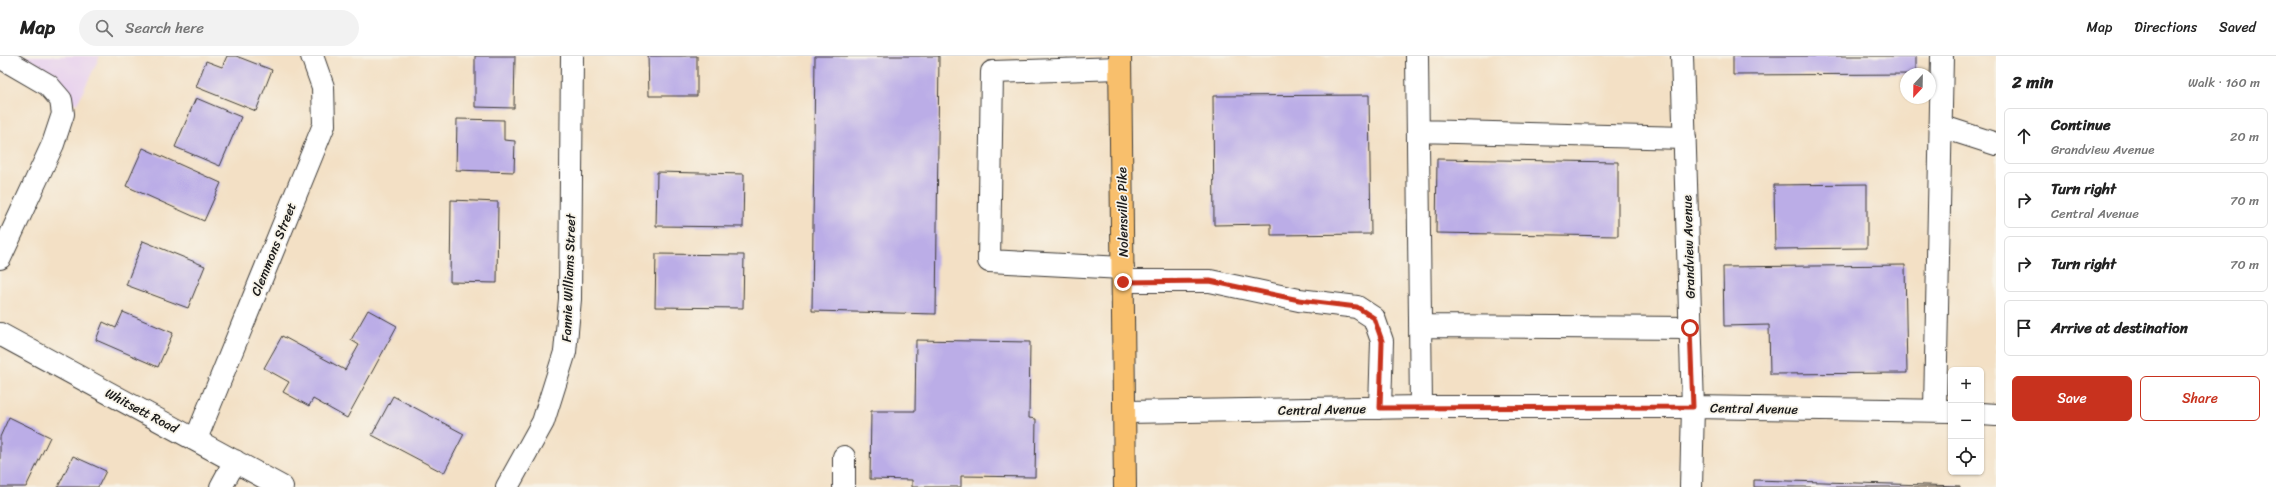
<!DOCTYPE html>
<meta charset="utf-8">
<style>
:root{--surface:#fff;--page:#f2f2f2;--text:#222;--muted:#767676;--line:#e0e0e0;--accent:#c8321e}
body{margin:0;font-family:Sriracha,sans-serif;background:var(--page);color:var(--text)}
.controls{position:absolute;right:12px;bottom:12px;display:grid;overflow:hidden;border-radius:6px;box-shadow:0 1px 3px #0004}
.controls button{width:36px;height:36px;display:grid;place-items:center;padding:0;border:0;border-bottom:1px solid var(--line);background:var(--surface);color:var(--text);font:20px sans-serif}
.compass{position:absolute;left:1900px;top:12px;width:36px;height:36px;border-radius:50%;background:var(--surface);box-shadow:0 1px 3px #0004;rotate:202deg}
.stop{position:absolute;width:12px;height:12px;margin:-9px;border:3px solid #c8321e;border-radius:50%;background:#fff}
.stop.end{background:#c8321e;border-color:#fff;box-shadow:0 1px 4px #0008}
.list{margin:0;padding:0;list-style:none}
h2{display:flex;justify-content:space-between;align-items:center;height:52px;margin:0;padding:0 16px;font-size:17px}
h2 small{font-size:13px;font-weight:400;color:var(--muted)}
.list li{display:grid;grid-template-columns:26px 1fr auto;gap:12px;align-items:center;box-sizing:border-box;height:56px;margin:0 8px 8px;padding:0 8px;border:1px solid var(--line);border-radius:6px}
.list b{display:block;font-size:15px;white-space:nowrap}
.list p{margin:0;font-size:13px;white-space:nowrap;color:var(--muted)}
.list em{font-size:13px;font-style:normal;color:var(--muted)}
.actions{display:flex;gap:8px;padding:12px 16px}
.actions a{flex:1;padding:9px 0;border:1px solid var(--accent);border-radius:6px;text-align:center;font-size:14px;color:var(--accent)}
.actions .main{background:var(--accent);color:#fff}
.icon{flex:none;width:22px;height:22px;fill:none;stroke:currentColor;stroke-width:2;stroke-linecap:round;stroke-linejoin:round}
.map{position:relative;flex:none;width:1996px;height:431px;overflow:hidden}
header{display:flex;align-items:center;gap:24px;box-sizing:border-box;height:56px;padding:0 20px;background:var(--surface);border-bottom:1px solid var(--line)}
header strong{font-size:19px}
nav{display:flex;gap:22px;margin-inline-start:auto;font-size:14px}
.search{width:280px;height:36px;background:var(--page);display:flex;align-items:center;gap:10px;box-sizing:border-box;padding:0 14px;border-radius:22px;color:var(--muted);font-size:15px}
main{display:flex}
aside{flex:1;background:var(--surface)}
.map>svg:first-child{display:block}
</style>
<header>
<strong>Map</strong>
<div class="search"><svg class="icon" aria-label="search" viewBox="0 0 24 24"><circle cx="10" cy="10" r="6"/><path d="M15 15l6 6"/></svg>Search here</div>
<nav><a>Map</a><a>Directions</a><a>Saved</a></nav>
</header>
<main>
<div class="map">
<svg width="1996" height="431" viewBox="0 0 1996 431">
<rect width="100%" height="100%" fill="#f7f3e8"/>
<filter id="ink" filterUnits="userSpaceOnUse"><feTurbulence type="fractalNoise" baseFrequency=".025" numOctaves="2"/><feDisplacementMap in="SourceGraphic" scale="8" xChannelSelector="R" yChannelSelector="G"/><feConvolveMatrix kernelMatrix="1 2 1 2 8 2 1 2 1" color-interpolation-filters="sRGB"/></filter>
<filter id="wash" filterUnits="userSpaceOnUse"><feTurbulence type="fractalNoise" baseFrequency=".012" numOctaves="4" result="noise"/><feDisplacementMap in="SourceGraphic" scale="16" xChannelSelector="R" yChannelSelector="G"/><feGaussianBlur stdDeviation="0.9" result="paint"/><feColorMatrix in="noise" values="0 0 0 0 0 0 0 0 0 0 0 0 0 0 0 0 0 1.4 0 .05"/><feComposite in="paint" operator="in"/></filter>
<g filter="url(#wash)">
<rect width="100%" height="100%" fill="#f3e0c5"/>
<path fill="#e8d2ee" d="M 0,0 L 100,0 L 77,48 L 0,11 Z"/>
<g id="blocks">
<path fill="#bbade7" d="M 227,0 L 236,0 L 272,14 L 256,55 L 196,31 L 206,5 L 222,11 Z
M 475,0 L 515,0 L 514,52 L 475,51 Z
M 648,0 L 697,0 L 697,40 L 649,40 Z
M 815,0 L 939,0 L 936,258 L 812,255 Z
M 1733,0 L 1916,0 L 1916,18 L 1733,19 Z
M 1369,39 L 1371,178 L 1271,179 L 1271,168 L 1214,169 L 1213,40 Z
M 196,42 L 241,61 L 220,110 L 175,91 Z
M 457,63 L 504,64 L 504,84 L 515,85 L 514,116 L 456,114 Z
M 143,92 L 221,127 L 204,165 L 126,130 Z
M 1437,103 L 1618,106 L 1618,180 L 1436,177 Z
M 657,116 L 744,118 L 743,171 L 656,170 Z
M 1867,128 L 1867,192 L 1775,193 L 1774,129 Z
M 451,144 L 498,146 L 497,227 L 450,226 Z
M 143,185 L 205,210 L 188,252 L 126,229 Z
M 656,198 L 744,199 L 743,252 L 655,251 Z
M 1905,209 L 1907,317 L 1770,318 L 1769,269 L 1724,270 L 1723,211 Z
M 368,254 L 397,270 L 347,362 L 313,343 L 309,350 L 283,336 L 289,326 L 264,312 L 282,280 L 345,314 L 359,289 L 351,284 Z
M 123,256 L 173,277 L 158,311 L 96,284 L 103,266 L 116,272 Z
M 916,284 L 1030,286 L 1029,362 L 1036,363 L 1035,421 L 961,420 L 961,431 L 912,431 L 912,424 L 870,423 L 871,355 L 915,355 Z
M 393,340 L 464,378 L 444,417 L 372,379 Z
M 9,361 L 50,381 L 26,431 L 0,431 L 0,381 Z
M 73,400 L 106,415 L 98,431 L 58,431 Z
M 1754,424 L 1960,430 L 1960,431 L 1754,431 Z"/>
</g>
</g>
<g filter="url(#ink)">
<use href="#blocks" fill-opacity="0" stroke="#3c3935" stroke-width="1"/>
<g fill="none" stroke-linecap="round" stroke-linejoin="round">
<g stroke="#3c3935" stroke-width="24">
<path id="minor" d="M 1417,0 L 1421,351
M 1682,0 L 1693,351 L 1691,431
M 0,1 L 48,29 L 61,44 L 63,58 L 53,88 L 0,202
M 1120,12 L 992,16 L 989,205 L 1123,212
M 1940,70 L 1996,88
M 1418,75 L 1685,82
M 1123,225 L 1210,225 L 1299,244 L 1357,251 L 1374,262 L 1382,285 L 1380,352
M 1420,270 L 1690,272
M 0,278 L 282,431
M 1935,353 L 1942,0
M 1126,356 L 1421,351 L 1693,351 L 1951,355
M 1981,358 L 1996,359
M 196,383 L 324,69 L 323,31 L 312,0
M 221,431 L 235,405
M 507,431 L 543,366 L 565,296 L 570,243 L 572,0
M 844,431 L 844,401"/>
</g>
<g stroke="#3c3935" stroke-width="24">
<path id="major" d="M 1120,0 L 1125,431"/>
</g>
<use href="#minor" stroke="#fff" stroke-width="22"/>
<use href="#major" stroke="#f8bf6c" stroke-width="22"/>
</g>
</g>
<g fill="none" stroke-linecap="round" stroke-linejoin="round" filter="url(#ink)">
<path stroke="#c8321e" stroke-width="5" d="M 1123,226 L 1210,225 L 1299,244 L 1357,251 L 1374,262 L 1382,285 L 1380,352 L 1693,351 L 1690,272"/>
</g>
<g text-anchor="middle" stroke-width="3.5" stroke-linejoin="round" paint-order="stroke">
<g font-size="13" fill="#1c1c1c" stroke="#f7f3e8">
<text transform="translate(1122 156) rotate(-91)" y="5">Nolensville Pike</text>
<text transform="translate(1688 191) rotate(-92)" y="5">Grandview Avenue</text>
<text transform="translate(273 193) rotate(-68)" y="5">Clemmons Street</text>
<text transform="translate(568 222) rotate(-88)" y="5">Fannie Williams Street</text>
<text transform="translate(1754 352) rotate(1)" y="5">Central Avenue</text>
<text transform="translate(1322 353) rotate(-1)" y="5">Central Avenue</text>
<text transform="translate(142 354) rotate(28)" y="5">Whitsett Road</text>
</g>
</g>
</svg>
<div class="controls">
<button>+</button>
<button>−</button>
<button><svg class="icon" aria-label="locate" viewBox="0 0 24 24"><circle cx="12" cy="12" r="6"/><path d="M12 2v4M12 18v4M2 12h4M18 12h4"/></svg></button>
</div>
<svg class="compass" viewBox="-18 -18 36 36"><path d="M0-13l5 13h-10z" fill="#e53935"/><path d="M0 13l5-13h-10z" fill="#767676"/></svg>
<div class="stop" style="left:1690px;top:272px"></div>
<div class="stop end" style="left:1123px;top:226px"></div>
</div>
<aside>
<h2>2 min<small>Walk · 160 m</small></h2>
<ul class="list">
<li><svg class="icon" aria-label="ahead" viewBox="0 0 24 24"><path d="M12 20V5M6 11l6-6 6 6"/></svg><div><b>Continue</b><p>Grandview Avenue</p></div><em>20 m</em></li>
<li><svg class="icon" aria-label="right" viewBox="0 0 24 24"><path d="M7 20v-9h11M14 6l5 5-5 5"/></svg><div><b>Turn right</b><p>Central Avenue</p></div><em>70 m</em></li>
<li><svg class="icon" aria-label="right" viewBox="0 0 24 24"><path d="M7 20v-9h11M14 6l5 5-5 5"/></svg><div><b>Turn right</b></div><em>70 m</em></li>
<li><svg class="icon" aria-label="arrive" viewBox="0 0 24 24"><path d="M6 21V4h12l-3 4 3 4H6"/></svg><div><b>Arrive at destination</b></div></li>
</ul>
<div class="actions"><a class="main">Save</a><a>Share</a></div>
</aside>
</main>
